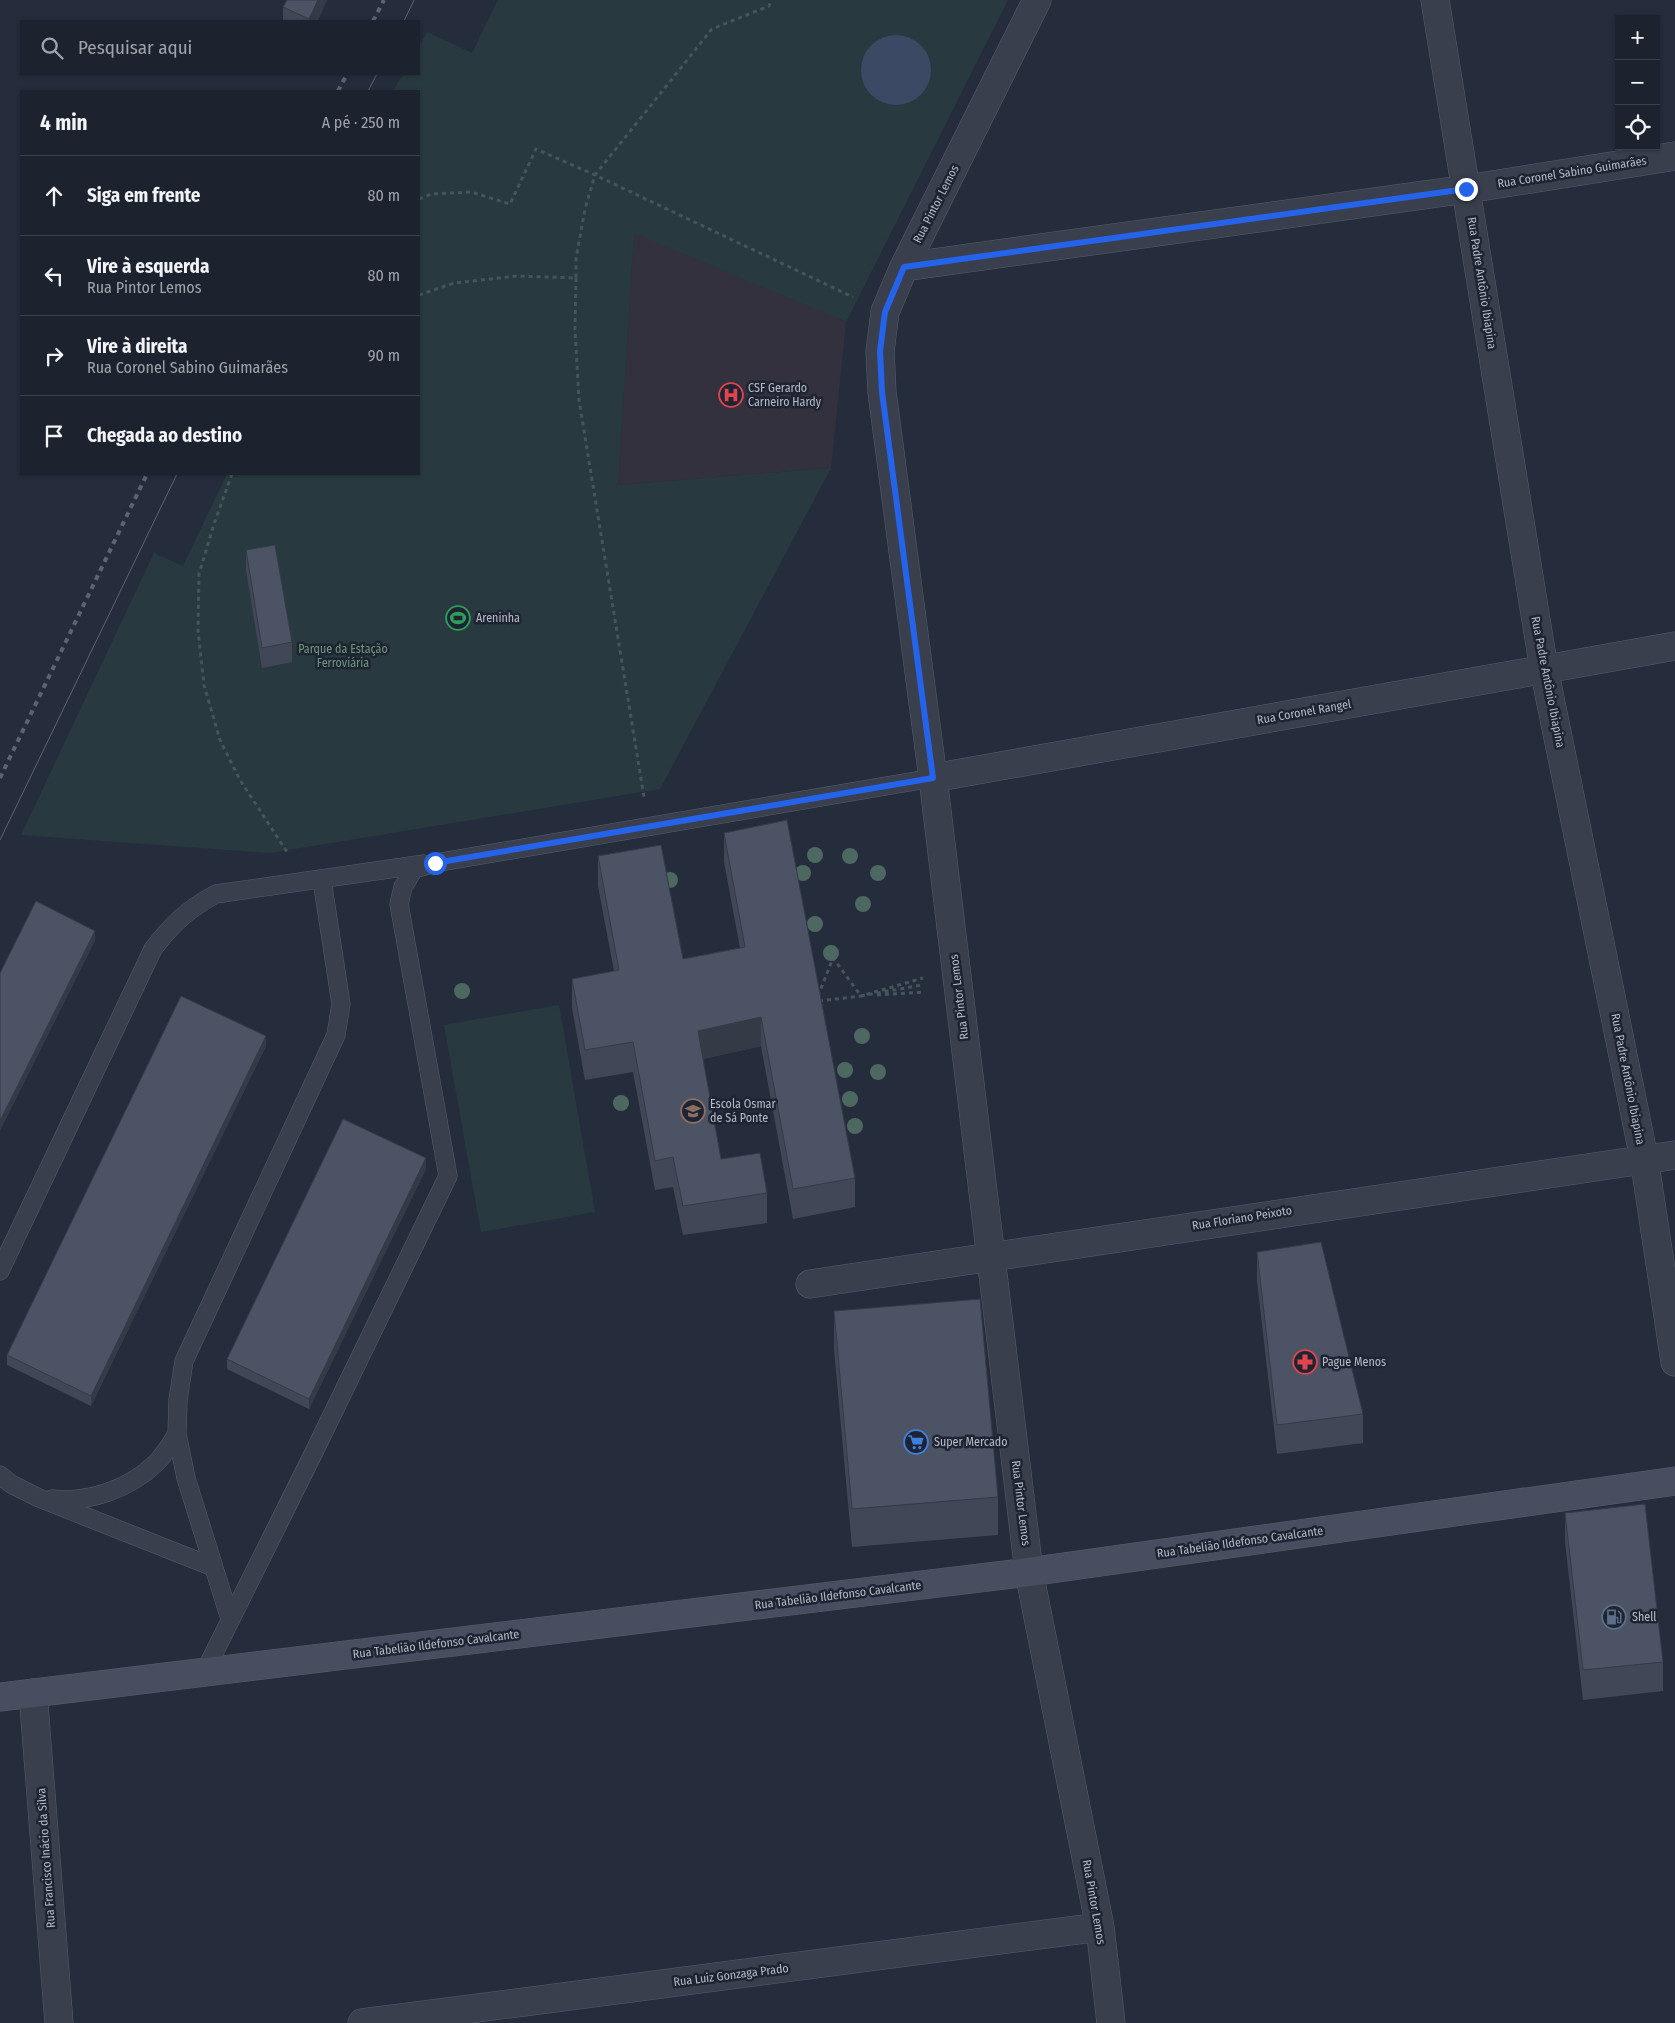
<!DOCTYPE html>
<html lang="pt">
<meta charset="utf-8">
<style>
:root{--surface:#1c222e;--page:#252a36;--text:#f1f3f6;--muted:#a0a4aa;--line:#3a3f4a}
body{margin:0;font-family:"Fira Sans Condensed",sans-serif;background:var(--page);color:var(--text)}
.controls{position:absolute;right:15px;top:15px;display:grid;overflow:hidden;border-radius:0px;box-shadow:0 1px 4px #0004}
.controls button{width:45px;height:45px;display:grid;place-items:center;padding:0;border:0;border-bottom:1px solid var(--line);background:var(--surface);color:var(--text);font:25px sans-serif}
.stop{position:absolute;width:15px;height:15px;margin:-11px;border:4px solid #2563eb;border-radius:50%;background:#fff}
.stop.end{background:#2563eb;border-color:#fff;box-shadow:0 1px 5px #0008}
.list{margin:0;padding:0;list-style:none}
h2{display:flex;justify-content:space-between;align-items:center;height:65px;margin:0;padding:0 20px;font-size:21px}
h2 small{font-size:16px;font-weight:400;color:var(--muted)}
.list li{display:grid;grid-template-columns:32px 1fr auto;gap:15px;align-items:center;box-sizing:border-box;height:80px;padding:0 20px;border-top:1px solid var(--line)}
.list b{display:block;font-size:19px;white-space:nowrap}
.list p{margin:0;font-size:16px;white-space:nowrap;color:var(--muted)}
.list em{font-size:16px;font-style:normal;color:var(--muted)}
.icon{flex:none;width:28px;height:28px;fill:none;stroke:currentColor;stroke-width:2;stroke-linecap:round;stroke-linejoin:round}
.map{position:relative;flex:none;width:1675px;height:2023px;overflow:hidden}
.search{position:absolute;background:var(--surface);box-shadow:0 1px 4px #0004;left:20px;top:20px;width:400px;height:55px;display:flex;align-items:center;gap:12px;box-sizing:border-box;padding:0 18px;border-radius:0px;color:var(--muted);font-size:19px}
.panel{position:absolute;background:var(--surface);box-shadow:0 1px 4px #0004;left:20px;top:90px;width:400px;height:385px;border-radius:0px}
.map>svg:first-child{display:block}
</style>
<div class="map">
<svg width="1675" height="2023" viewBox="0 0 1675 2023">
<rect width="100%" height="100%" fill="#252d3d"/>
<path fill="#34313e" d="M 634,232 L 846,322 L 831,468 L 618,485 Z"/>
<path fill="#283a3f" d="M 498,0 L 1008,0 L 846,322 L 634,233 L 618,485 L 831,468 L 660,789 L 270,853 L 21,835 L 154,553 L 183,566 L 227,474 L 419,474 L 419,91 L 393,91 L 403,74 L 419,74 L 419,47 L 427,32 L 472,53 Z
M 559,1005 L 595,1212 L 481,1232 L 444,1025 Z"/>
<path fill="#3c4965" d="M861 70a35 35 0 1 1 70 0a35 35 0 1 1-70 0Z"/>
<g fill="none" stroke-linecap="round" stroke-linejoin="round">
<g stroke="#575d6b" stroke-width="19">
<path id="service" d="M 0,1271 L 153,949 C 172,924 188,909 216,894 L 424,864
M 0,1475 L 11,1484 L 39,1498 L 213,1567
M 52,1499 C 89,1503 129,1489 156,1463 C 164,1455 171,1444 177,1434
M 230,1619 L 186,1478 L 177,1434 L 178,1400 L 184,1361 L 336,1035 L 341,1004 L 322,880
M 204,1673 L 315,1450 L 448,1176 L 399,904 L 403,887 L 414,869 L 435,863 L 933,778"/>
</g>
<g stroke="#575d6b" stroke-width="29">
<path id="minor" d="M 1037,0 L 904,267 L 885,312 L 880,351 L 882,392 L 933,778 L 1029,1572 L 1100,1927 L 1111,2023
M 1435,0 L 1544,669 L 1644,1158 L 1675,1362
M 904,267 L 1467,189 L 1675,156
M 933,778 L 1675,646
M 810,1284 L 1675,1155
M 33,1693 L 59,2023
M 362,2023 L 1100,1927"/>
</g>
<g stroke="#575d6b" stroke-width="29">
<path id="secondary" d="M 0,1697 L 1029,1572 L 1675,1481"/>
</g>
<path stroke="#45565b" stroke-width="3" stroke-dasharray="4 4" stroke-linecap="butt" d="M 419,199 L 431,194 L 471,192 L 510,204 L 536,149 L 595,175 L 853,297
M 576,278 L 575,329 L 579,400 L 644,797
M 419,295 L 454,283 L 517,276 L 576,278 L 576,259 L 585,209 L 595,175 L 712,29 L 769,6 L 771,0
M 232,474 L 214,524 L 199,574 L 198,631 L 204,685 L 220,740 L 240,780 L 287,852
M 877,995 L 923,992
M 818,996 L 833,958 L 861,996 L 922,985
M 819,1001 L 861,996 L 923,978"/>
<use href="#service" stroke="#393f4d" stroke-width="18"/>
<use href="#minor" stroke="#393f4d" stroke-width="28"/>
<use href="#secondary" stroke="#474e60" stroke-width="28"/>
<path stroke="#5b6374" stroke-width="1" d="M 404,21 L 414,0
M 368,91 L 377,74
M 0,840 L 177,474"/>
<path stroke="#5b6374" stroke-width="4" stroke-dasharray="5 5" stroke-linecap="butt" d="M 373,21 L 384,0
M 338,91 L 347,74
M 0,778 L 147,474"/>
</g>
<g fill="#4d6860">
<circle cx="815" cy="855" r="8"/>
<circle cx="850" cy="856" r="8"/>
<circle cx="803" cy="873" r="8"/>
<circle cx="878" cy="873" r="8"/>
<circle cx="670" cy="880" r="8"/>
<circle cx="863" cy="904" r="8"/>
<circle cx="815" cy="924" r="8"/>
<circle cx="831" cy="953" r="8"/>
<circle cx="462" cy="991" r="8"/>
<circle cx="862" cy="1036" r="8"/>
<circle cx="845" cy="1070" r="8"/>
<circle cx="878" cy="1072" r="8"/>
<circle cx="850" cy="1099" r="8"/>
<circle cx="621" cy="1103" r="8"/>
<circle cx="855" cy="1126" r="8"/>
</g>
<path fill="#414757" d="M 283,7 L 318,21 L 283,21 Z
M 246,550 L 292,642 L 292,662 L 262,668 L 246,570 Z
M 724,833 L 855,1178 L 855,1207 L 793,1219 L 761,1046 L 703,1059 L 721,1159 L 767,1193 L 767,1223 L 683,1235 L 673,1187 L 655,1190 L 633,1072 L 585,1080 L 572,1008 L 572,979 L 614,971 L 598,886 L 598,856 L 683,959 L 740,948 L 724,862 Z
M 266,1046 L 91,1406 L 7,1365 L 7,1355 Z
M 426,1169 L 309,1409 L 227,1369 L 227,1359 Z
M 1257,1252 L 1363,1414 L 1363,1443 L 1277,1454 L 1257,1281 Z
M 834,1311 L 998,1497 L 998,1535 L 852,1547 L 834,1349 Z
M 1565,1513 L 1663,1662 L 1663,1691 L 1583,1700 L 1565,1542 Z"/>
<path fill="#353a47" d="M 318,0 L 327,0 L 318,21 L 309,21 L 309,19 Z
M 95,931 L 95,941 L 0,1131 L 0,1121 Z
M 761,1017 L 761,1046 L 698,1060 L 698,1031 Z
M 266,1036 L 266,1046 L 91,1406 L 91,1396 Z
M 426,1158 L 426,1169 L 309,1409 L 309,1399 Z"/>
<path fill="#4c5365" stroke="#353a47" d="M 287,0 L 318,0 L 309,19 L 283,7 Z
M 275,545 L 292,642 L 262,648 L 246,550 Z
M 787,820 L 855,1178 L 793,1189 L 761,1017 L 698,1031 L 721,1159 L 760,1153 L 767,1193 L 683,1206 L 673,1157 L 655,1161 L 633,1042 L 585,1050 L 572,979 L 619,970 L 598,856 L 661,845 L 683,959 L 745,947 L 724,833 Z
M 36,901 L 95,931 L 0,1121 L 0,973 Z
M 181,996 L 266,1036 L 91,1396 L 7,1355 Z
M 343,1119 L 426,1158 L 309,1399 L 227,1359 Z
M 1321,1242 L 1363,1414 L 1277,1425 L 1257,1252 Z
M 980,1299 L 998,1497 L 852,1509 L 834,1311 Z
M 1645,1504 L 1663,1662 L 1583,1670 L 1565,1513 Z"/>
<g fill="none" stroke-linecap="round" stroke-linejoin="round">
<path stroke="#2563eb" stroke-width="6" d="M 435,863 L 933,778 L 882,392 L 880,351 L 885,312 L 904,267 L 1466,189"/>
</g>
<defs>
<g id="hospital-ring" transform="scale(1.25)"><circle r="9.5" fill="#1e2432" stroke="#e0444e" stroke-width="1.5"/><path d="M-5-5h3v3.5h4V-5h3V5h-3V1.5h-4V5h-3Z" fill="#e0444e"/></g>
<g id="stadium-ring" transform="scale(1.25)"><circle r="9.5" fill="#1e2432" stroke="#2e9e5b" stroke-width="1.5"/><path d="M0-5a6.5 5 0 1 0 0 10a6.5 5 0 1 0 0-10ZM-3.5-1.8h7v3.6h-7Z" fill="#2e9e5b"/></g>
<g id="school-ring" transform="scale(1.25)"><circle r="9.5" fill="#1e2432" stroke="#8d6e63" stroke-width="1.5"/><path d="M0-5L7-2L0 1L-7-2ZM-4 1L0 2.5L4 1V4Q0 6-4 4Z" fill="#8d6e63"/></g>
<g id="pharmacy-ring" transform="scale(1.25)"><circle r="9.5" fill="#1e2432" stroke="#e0444e" stroke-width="1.5"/><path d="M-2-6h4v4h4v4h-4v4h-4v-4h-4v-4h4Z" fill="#e0444e"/></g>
<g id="supermarket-ring" transform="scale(1.25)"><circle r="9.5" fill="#1e2432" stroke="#3f7fe0" stroke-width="1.5"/><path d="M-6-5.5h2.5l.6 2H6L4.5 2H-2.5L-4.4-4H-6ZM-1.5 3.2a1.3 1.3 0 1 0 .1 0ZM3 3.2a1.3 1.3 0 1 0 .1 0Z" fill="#3f7fe0"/></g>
<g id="fuel-ring" transform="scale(1.25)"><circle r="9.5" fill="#1e2432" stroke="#5c6f8a" stroke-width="1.5"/><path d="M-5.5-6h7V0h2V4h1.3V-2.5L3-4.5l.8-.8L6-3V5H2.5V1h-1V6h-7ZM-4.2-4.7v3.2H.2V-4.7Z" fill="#5c6f8a"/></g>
</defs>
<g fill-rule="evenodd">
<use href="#hospital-ring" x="731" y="395"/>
<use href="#stadium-ring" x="458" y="618"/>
<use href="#school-ring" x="693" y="1111"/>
<use href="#pharmacy-ring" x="1305" y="1362"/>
<use href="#supermarket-ring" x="916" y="1442"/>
<use href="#fuel-ring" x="1614" y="1617"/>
</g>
<g text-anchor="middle" stroke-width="5" stroke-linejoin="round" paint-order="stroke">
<g font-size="12" fill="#b5bac8" stroke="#1e2432">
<text transform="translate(1572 172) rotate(-9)" y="4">Rua Coronel Sabino Guimarães</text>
<text transform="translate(936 204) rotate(-63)" y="4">Rua Pintor Lemos</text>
<text transform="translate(1482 283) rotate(81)" y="4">Rua Padre Antônio Ibiapina</text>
<text transform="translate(1548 682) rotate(79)" y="4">Rua Padre Antônio Ibiapina</text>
<text transform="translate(1304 712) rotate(-10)" y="4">Rua Coronel Rangel</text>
<text transform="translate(959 997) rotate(-97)" y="4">Rua Pintor Lemos</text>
<text transform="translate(1628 1079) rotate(79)" y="4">Rua Padre Antônio Ibiapina</text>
<text transform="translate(1242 1218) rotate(-9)" y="4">Rua Floriano Peixoto</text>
<text transform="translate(1021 1503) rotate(83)" y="4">Rua Pintor Lemos</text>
<text transform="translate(1240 1542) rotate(-8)" y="4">Rua Tabelião Ildefonso Cavalcante</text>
<text transform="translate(838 1595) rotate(-7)" y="4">Rua Tabelião Ildefonso Cavalcante</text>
<text transform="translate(436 1644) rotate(-7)" y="4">Rua Tabelião Ildefonso Cavalcante</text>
<text transform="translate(46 1858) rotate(-94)" y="4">Rua Francisco Inácio da Silva</text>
<text transform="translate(1094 1902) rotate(80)" y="4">Rua Pintor Lemos</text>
<text transform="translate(731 1975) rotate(-7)" y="4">Rua Luiz Gonzaga Prado</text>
</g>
<g font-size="12" fill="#b5bac8" stroke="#1e2432" text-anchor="start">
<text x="748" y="392">CSF Gerardo<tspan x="748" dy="14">Carneiro Hardy</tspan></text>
<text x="476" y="622">Areninha</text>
<text x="710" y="1108">Escola Osmar<tspan x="710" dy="14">de Sá Ponte</tspan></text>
<text x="1322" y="1366">Pague Menos</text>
<text x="934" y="1446">Super Mercado</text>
<text x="1632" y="1621">Shell</text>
</g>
<g font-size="12" fill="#6d987c" stroke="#1e2432">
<text x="343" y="653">Parque da Estação<tspan x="343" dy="14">Ferroviária</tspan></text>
</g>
</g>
</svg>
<div class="controls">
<button>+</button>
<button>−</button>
<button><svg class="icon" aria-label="locate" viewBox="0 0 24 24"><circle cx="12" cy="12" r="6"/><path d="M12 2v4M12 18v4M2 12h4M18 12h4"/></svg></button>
</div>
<div class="stop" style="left:435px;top:863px"></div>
<div class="stop end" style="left:1466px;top:189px"></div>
<div class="search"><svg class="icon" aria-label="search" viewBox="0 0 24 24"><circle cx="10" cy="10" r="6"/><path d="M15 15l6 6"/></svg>Pesquisar aqui</div>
<section class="panel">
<h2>4 min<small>A pé · 250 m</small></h2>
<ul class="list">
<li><svg class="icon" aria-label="ahead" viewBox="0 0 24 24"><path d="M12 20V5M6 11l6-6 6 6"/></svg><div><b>Siga em frente</b></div><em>80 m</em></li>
<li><svg class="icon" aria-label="left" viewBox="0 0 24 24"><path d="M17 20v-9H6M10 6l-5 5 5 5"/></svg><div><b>Vire à esquerda</b><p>Rua Pintor Lemos</p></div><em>80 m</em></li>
<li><svg class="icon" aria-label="right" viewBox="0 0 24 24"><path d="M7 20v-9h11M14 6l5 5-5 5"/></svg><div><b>Vire à direita</b><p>Rua Coronel Sabino Guimarães</p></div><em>90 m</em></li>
<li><svg class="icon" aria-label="arrive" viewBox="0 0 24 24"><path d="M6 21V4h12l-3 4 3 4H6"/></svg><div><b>Chegada ao destino</b></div></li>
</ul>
</section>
</div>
